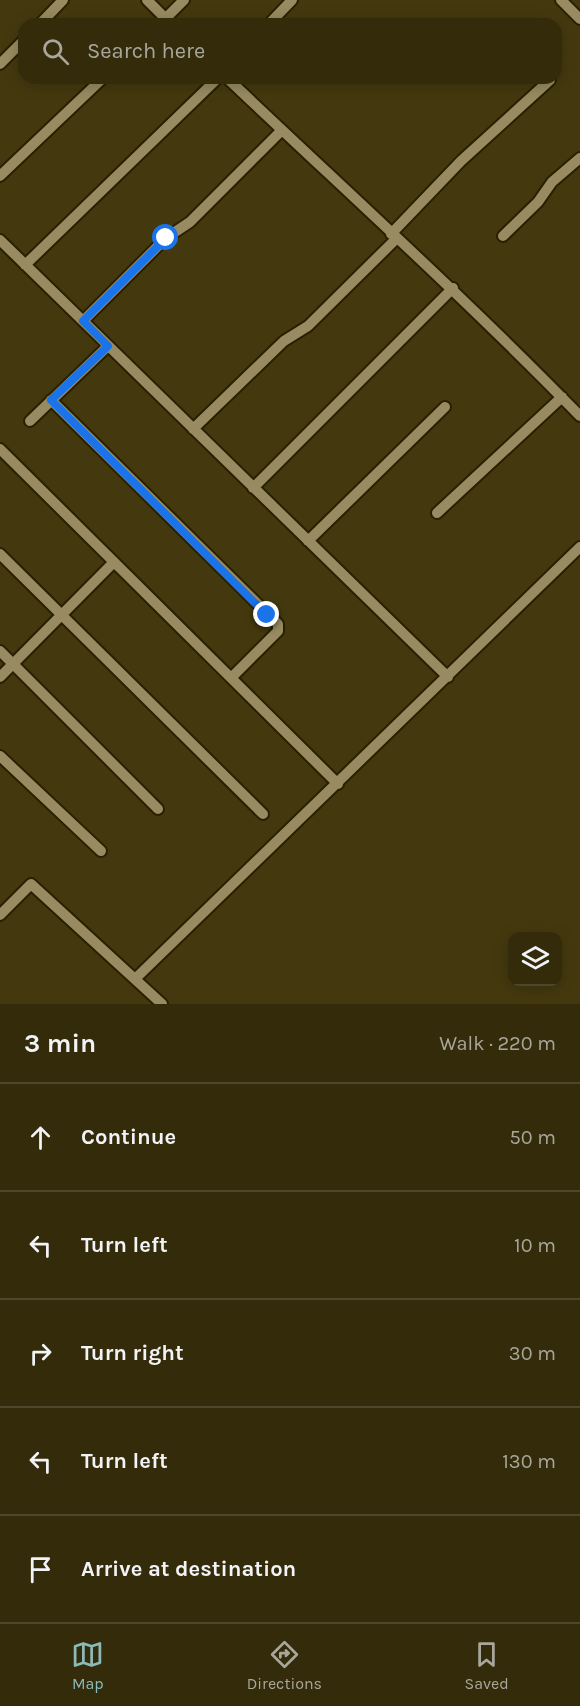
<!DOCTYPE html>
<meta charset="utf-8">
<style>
:root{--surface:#332b0a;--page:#3e3718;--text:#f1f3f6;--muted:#a9a79c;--line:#4e472b;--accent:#8bbbb9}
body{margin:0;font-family:Karla,sans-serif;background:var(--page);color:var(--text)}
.controls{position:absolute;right:18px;bottom:18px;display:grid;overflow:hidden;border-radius:12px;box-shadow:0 3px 15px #0003}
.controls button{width:54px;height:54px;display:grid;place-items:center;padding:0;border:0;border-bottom:2px solid var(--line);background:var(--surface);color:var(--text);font:30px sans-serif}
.stop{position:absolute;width:18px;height:18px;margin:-14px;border:4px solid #1a73e8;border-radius:50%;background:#fff}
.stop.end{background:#1a73e8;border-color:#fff;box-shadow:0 2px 6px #0008}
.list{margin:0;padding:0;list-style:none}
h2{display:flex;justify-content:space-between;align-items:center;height:78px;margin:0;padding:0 24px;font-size:26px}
h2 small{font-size:20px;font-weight:400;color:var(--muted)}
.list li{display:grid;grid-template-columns:39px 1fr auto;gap:18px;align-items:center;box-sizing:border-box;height:108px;padding:0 24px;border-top:2px solid var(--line)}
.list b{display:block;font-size:22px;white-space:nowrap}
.list em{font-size:20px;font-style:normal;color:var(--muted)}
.icon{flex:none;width:33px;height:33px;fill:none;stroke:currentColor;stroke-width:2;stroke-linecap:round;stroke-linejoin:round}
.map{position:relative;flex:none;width:580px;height:1004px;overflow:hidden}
.search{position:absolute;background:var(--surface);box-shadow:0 3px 15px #0003;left:18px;right:18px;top:18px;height:66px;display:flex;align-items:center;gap:15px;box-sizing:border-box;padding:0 21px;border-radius:18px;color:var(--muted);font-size:22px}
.sheet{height:618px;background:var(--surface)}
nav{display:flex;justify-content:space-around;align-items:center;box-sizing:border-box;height:84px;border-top:2px solid var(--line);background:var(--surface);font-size:16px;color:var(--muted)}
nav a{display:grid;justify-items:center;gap:3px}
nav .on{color:var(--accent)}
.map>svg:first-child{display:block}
</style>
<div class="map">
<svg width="580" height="1004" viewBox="0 0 580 1004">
<rect width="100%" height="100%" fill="#44390e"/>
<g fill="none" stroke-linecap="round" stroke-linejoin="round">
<g stroke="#292001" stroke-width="14">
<path id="minor" d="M 147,0 L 171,24
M 561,0 L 580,19
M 40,24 L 63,0
M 160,24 L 184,0
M 269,24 L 292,0
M 0,64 L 24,40
M 227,78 C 345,190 466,299 580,416
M 0,176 L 103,78
M 391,234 L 461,161 L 550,80
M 503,236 L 538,202 L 552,182 L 580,158
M 0,240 L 448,677
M 25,265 L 218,78
M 83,321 L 166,238 L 190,222 L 282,130
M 51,400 L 278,624 L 278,631 L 231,678
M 30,421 L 108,346
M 193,429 L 284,341 L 308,326 L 396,239
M 0,449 L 338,784
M 253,488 L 453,288
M 437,513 L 562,397
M 308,541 L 445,407
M 0,554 L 263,814
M 0,651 L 158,809
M 0,677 L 114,562
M 0,756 L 101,851
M 0,915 L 31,884 L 162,1004
M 136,978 L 580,547"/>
</g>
<use href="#minor" stroke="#988b61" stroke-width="10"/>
</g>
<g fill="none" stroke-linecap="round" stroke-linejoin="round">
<path stroke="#1a73e8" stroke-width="8" d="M 166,238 L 83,321 L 108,346 L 51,400 L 267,615"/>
</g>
</svg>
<div class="controls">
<button><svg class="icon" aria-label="layers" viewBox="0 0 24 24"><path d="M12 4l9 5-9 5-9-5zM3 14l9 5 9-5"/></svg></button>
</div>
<div class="stop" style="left:166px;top:238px"></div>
<div class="stop end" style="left:267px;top:615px"></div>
<div class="search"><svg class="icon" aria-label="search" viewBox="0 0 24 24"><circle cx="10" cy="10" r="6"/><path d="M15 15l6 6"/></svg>Search here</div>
</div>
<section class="sheet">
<h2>3 min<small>Walk · 220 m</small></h2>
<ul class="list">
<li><svg class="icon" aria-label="ahead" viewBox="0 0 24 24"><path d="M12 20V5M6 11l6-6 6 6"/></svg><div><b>Continue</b></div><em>50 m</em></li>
<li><svg class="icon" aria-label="left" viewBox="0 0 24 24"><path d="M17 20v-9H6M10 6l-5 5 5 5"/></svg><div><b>Turn left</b></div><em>10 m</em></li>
<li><svg class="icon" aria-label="right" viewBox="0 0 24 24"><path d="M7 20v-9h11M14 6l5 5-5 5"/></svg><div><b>Turn right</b></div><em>30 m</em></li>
<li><svg class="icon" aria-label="left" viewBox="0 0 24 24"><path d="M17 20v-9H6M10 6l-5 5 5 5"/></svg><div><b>Turn left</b></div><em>130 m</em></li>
<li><svg class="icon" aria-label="arrive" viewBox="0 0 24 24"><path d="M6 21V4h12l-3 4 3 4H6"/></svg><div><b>Arrive at destination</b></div></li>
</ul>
</section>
<nav>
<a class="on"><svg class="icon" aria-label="map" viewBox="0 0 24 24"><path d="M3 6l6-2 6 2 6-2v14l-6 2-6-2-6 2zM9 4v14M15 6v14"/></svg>Map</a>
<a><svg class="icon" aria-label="directions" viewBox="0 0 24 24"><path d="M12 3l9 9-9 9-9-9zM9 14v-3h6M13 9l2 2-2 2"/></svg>Directions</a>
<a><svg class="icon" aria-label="saved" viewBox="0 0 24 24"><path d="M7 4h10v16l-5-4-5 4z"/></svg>Saved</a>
</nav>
